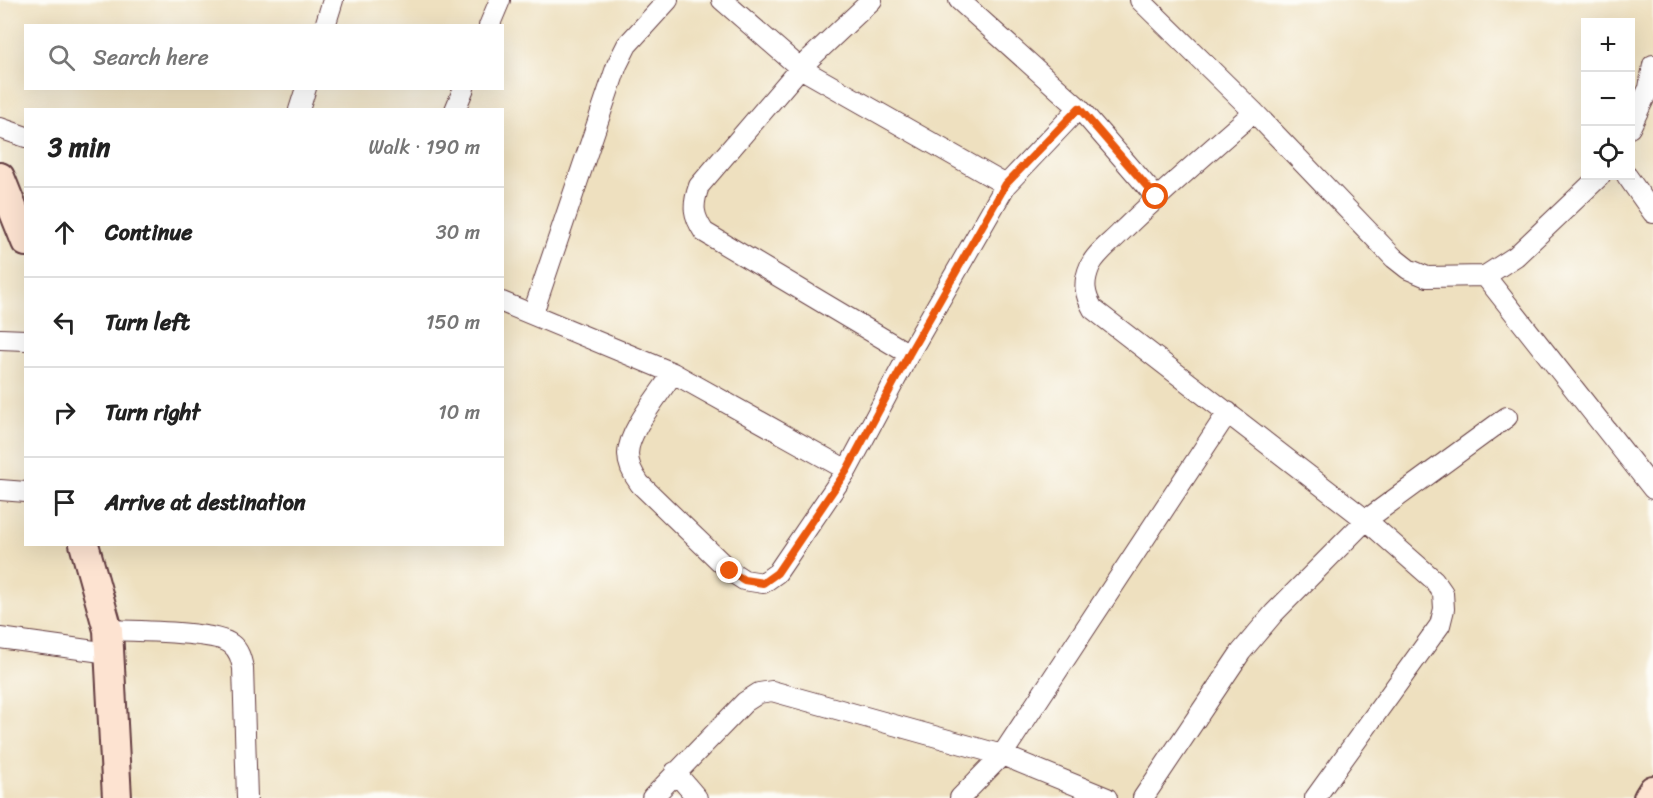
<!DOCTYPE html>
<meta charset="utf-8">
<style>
:root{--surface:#fff;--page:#f6f6f6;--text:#222;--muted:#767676;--line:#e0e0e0}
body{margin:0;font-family:Sriracha,sans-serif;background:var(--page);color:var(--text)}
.controls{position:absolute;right:18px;top:18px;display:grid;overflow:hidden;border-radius:0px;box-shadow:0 6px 24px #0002}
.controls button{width:54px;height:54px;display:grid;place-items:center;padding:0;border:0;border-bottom:2px solid var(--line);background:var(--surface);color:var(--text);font:30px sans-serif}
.stop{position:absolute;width:18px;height:18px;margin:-14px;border:4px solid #ea580c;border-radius:50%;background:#fff}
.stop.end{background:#ea580c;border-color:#fff;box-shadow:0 2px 6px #0008}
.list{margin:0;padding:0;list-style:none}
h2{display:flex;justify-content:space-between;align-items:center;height:78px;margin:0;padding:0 24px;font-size:26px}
h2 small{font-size:20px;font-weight:400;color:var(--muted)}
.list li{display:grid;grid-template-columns:39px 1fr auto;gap:18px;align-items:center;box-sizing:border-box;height:90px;padding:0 24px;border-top:2px solid var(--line)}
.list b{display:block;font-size:22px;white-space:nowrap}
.list em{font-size:20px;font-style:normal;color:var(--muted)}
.icon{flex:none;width:33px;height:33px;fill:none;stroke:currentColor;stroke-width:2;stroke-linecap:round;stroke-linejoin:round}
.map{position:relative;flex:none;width:1653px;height:798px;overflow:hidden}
.search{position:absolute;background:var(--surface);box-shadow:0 6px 24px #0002;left:24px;top:24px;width:480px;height:66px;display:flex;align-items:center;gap:15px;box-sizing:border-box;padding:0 21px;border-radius:0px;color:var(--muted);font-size:22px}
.panel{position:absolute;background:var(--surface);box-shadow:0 6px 24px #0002;left:24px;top:108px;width:480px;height:438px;border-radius:0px}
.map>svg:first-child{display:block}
</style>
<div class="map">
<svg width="1653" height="798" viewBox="0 0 1653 798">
<rect width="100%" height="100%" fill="#fdfcf7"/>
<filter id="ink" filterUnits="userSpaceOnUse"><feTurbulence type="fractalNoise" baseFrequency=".0167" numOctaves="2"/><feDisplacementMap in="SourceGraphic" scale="12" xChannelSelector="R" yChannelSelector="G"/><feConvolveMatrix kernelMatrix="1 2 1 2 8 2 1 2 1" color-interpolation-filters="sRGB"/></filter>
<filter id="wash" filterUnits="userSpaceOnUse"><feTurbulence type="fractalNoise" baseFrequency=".008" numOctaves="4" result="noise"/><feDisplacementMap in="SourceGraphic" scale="24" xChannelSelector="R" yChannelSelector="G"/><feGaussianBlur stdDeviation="1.35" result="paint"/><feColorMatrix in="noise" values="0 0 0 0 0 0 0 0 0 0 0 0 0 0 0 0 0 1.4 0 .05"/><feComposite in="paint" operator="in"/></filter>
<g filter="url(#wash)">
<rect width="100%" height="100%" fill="#eee0bf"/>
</g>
<g filter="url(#ink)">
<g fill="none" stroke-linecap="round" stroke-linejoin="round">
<g stroke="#633c41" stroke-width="22">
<path id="street" d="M 722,0 L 800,68 L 1006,185
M 872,0 L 800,68 L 699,186 C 692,206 693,215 704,232 L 909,354
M 959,0 L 1079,108 L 1156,197
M 1140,0 L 1254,112 L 1394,258 L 1408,269 L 1427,277 L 1485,276 L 1516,256 L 1600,176
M 325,26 L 333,0
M 489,26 L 500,0
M 299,110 L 306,88
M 455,110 L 464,88
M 1254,112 C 1209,151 1164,190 1121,232 C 1112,242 1096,253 1090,266 C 1083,282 1084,294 1093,309 L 1366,520 L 1434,580 L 1443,593 L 1444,609 L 1440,625 L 1315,798
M 0,128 L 26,137
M 1630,128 L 1649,88 L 1653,65
M 1627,176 L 1653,213
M 1485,276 L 1653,489
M 502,302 L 673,373 L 847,470
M 533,313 L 617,65 L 627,45 L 668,0
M 0,339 L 26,340
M 673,373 C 660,394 628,431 628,454 C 628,465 634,476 640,484 L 730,571 L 744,580 L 763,583 L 777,573 L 847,470 L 909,354 L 1006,185 L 1079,108
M 0,490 L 26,492
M 108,630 C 132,631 216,631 231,644 C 239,650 241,659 243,668 L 247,798
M 0,638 L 109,653
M 675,772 L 697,798
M 652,798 L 745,702 L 759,693 L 772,691 L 1002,755 L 1107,798
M 960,798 L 1002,755 L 1228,412
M 1143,798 L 1241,652 L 1274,613 L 1366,520 L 1507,417"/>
</g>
<g stroke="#633c41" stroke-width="32">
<path id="secondary" d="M 0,177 L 26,242
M 84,544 L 108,630 L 117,798
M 1648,798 L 1653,790"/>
</g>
<use href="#street" stroke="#fff" stroke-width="20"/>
<use href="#secondary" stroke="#fde3d1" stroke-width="28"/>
</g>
</g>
<g fill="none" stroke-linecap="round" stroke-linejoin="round" filter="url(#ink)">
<path stroke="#ea580c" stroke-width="8" d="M 730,571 L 744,580 L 763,583 L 777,573 L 847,470 L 909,354 L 1006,184 L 1079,108 L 1156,197"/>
</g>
</svg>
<div class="controls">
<button>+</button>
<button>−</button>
<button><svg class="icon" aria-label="locate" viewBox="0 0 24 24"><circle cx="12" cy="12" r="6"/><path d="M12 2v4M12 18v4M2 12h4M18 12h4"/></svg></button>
</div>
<div class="stop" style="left:1156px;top:197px"></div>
<div class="stop end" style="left:730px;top:571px"></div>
<div class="search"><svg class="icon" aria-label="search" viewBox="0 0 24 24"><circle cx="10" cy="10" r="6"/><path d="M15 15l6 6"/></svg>Search here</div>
<section class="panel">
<h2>3 min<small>Walk · 190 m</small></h2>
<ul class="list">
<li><svg class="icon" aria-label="ahead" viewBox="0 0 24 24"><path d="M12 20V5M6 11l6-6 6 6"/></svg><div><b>Continue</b></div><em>30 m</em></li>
<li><svg class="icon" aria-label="left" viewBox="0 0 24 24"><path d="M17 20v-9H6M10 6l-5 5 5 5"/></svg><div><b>Turn left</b></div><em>150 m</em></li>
<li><svg class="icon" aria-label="right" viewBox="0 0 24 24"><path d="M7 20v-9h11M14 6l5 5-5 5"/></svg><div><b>Turn right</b></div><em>10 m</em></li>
<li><svg class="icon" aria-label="arrive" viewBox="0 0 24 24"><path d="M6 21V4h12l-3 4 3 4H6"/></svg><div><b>Arrive at destination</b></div></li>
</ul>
</section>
</div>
